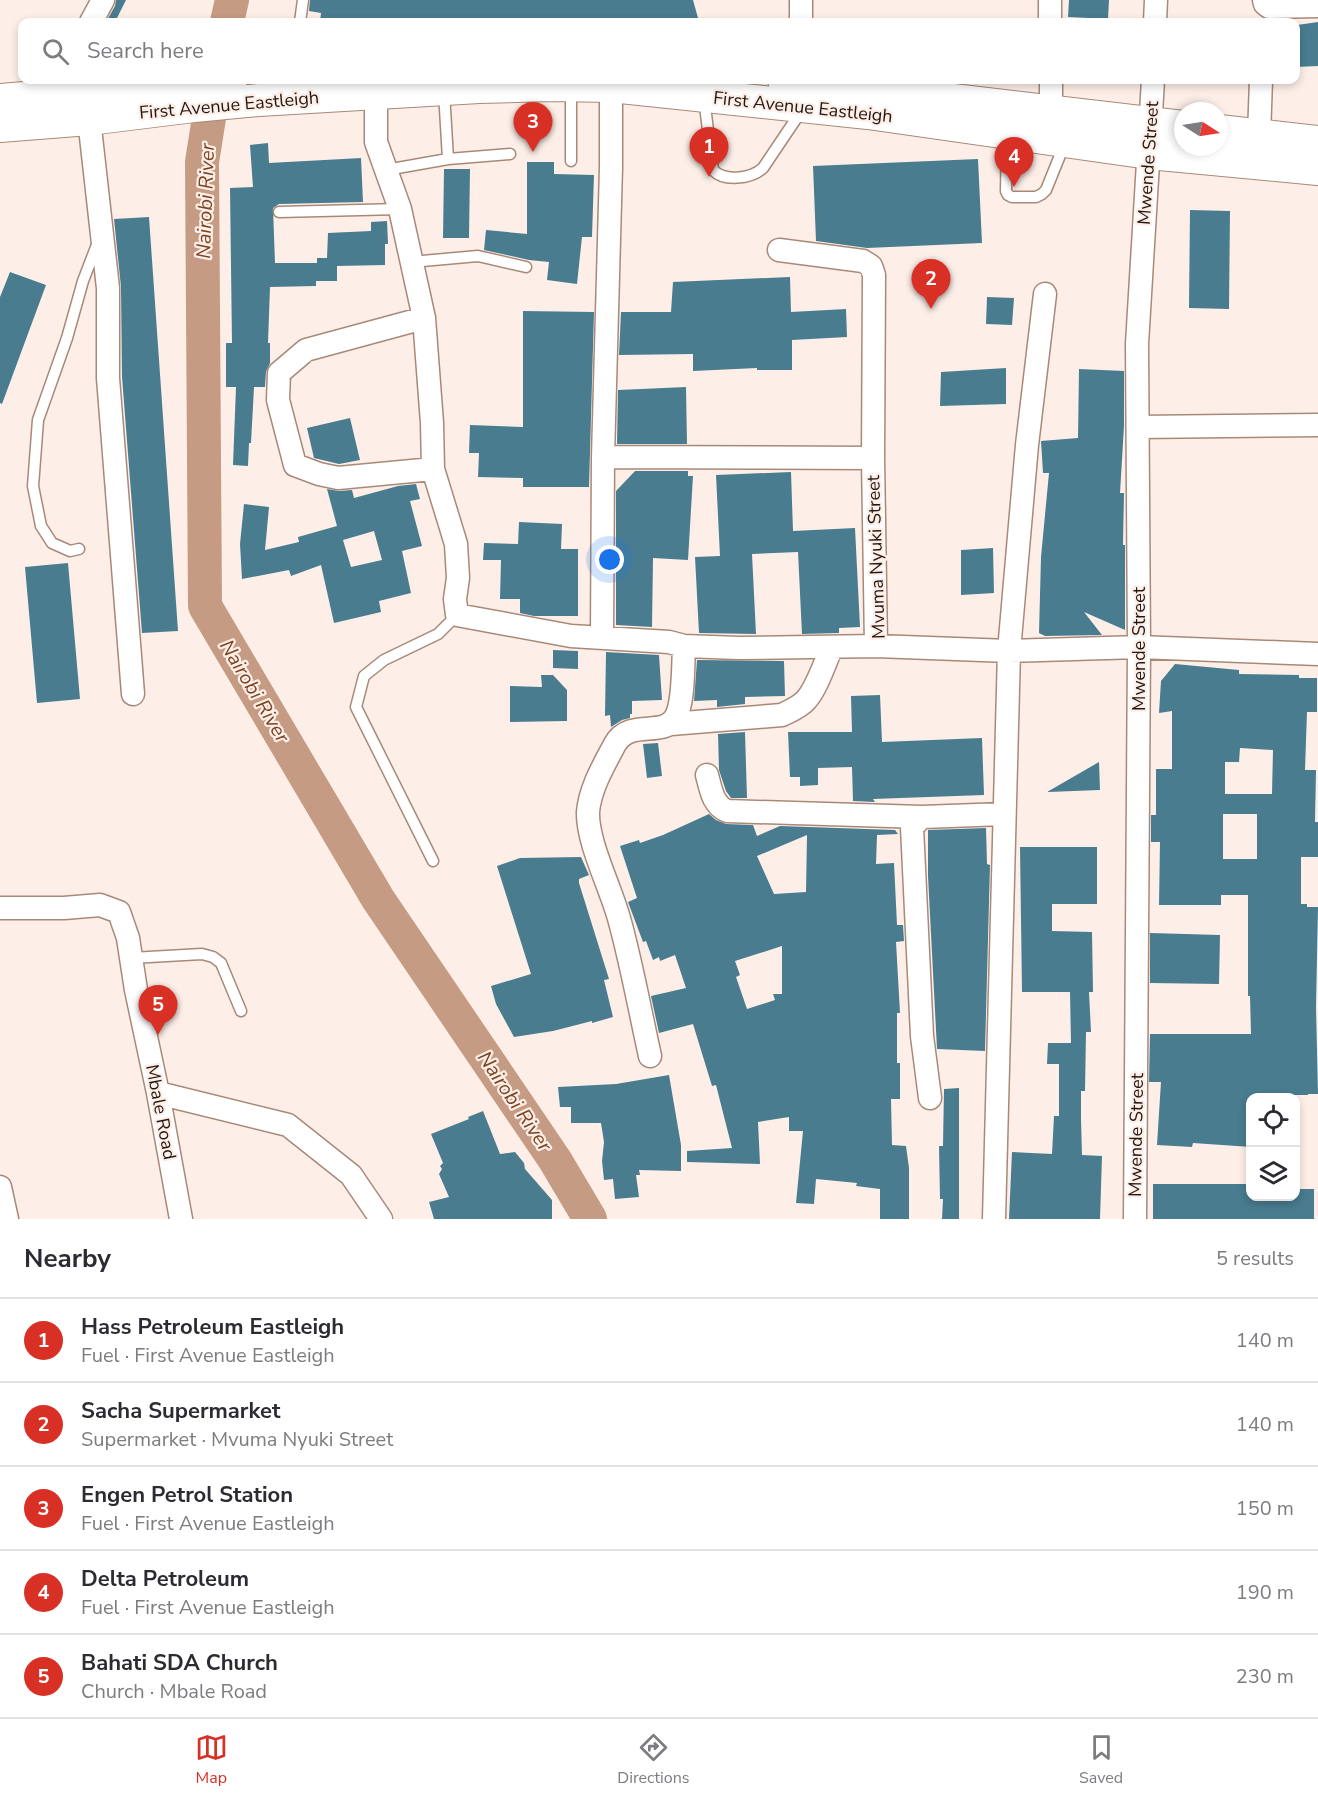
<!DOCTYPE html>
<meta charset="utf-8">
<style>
:root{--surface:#fff;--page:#f2f2f3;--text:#2b2b33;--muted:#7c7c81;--line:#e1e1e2;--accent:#d93025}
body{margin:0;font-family:"Nunito Sans",sans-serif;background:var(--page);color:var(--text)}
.controls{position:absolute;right:18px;bottom:18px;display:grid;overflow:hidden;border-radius:12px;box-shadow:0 3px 9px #0003}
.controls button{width:54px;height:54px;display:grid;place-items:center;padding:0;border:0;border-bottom:2px solid var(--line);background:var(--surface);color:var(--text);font:30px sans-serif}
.compass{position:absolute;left:1174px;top:102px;width:54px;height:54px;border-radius:50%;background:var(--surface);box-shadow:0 3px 9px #0003;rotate:102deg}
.you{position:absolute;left:610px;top:560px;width:21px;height:21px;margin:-15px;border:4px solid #fff;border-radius:50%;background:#1a73e8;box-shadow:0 0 0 9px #1a73e833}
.badge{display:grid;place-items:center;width:39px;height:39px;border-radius:50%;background:var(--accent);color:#fff;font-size:20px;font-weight:700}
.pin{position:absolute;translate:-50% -50px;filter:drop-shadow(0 2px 3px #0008)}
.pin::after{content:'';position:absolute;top:32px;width:21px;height:18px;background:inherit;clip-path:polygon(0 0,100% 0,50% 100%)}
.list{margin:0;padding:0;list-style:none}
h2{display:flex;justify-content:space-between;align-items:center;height:78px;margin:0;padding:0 24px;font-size:26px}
h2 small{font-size:20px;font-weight:400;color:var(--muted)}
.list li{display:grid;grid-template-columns:39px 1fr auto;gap:18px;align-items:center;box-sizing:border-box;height:84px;padding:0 24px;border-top:2px solid var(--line)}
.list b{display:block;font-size:22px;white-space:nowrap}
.list p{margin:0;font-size:20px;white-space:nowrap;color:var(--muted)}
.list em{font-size:20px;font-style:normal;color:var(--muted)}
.icon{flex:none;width:33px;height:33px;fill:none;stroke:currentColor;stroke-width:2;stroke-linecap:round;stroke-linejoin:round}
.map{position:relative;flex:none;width:1318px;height:1219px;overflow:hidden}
.search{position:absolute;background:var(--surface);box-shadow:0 3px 9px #0003;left:18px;right:18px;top:18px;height:66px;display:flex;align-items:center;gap:15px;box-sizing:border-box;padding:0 21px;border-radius:12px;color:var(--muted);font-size:22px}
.sheet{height:498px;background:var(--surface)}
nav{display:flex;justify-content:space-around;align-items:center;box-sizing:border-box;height:84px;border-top:2px solid var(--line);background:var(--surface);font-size:16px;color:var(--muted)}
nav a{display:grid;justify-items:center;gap:3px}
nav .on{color:var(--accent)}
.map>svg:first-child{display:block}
</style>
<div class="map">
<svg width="1318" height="1219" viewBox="0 0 1318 1219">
<rect width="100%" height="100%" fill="#fdefe8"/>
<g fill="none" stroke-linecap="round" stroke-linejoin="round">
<path stroke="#c69b83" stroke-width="34" d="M 227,22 L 232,0
M 215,80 L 202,162 L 205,606 L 378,899 L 555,1160 L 590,1219"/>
</g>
<path fill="#497c8f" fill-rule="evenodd" d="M 116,0 L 126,0 L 115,22 L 106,22 L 115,6 Z
M 310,0 L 693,0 L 698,18 L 666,22 L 629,22 L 629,20 L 608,22 L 320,22 L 321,13 L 309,11 Z
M 1069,0 L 1109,0 L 1108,19 L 1068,17 Z
M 1318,22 L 1318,66 L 1296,67 L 1297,25 Z
M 268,143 L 269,163 L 361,158 L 363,202 L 279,204 L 273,208 L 275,263 L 317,263 L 317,258 L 327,258 L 328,233 L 371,231 L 371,222 L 387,221 L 388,244 L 385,244 L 385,265 L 337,266 L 337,281 L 316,281 L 316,286 L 270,287 L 268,343 L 270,343 L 270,363 L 266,372 L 265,387 L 254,387 L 251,443 L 249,443 L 248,466 L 233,465 L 236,387 L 226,387 L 226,343 L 232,343 L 230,188 L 253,187 L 250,145 Z
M 978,159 L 982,243 L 867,248 L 816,241 L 813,166 Z
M 527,162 L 554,162 L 554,174 L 594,175 L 592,237 L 582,237 L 577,284 L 547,280 L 549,262 L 529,260 L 484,250 L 486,230 L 527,234 Z
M 444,169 L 470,169 L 469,238 L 443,238 Z
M 1190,210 L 1230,211 L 1229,309 L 1189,308 Z
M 149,217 L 178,631 L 142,633 L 122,377 L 121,287 L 114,219 Z
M 10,272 L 46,285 L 2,404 L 0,403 L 0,297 Z
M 790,277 L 791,312 L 846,309 L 847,337 L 792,340 L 792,370 L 757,370 L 757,368 L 693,371 L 693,354 L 619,355 L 621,312 L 671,312 L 673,282 Z
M 987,297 L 1014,298 L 1012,325 L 986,324 Z
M 523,311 L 594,312 L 589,487 L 523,487 L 523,478 L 478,477 L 479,453 L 469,453 L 470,425 L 523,427 Z
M 1006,368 L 1006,404 L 940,406 L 941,372 Z
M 1079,369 L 1124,371 L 1124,426 L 1120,493 L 1124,493 L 1123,545 L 1125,545 L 1125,630 L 1084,612 L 1102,635 L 1045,636 L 1039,633 L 1041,557 L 1049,473 L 1043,473 L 1041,441 L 1078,438 Z
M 686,387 L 687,444 L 617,444 L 618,390 Z
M 350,418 L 360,460 L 339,464 L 314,458 L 307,428 Z
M 635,471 L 688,471 L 688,476 L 693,476 L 688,560 L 653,558 L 652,627 L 616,625 L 616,491 Z
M 791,472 L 793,531 L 855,528 L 860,627 L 839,628 L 839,633 L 802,634 L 798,552 L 752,554 L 756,634 L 699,633 L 695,557 L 720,556 L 716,475 Z
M 416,484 L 420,499 L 410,501 L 422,546 L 402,551 L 411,593 L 379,601 L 381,612 L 334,623 L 321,565 L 291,576 L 289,570 L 242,579 L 240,544 L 244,504 L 269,507 L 265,550 L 299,542 L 298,537 L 337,526 L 327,489 L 339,491 L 352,490 L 354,498 L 398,486 ZM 374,531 L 382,560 L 351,567 L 343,540 Z
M 519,522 L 562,524 L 561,549 L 578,549 L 578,616 L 534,616 L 520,613 L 520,599 L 500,599 L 501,560 L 483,560 L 484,543 L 518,544 Z
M 993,548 L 994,593 L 961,595 L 961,550 Z
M 68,563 L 80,699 L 37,703 L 25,567 Z
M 553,650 L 578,651 L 578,669 L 553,668 Z
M 606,652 L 659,655 L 662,700 L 632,701 L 632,714 L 630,714 L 630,718 L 622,720 L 611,727 L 610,715 L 605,716 Z
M 697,660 L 784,661 L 785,696 L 745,697 L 745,704 L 717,707 L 717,700 L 694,701 Z
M 1175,664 L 1239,670 L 1239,674 L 1299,675 L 1299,678 L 1317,678 L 1317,712 L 1307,712 L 1305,770 L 1316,770 L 1315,822 L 1318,822 L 1318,857 L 1301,857 L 1301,904 L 1307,904 L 1307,907 L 1318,907 L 1316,1007 L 1318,1094 L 1308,1094 L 1308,1095 L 1251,1095 L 1251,1147 L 1193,1143 L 1192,1147 L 1157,1145 L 1161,1082 L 1149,1082 L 1150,1034 L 1251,1034 L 1250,996 L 1248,996 L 1248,895 L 1221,895 L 1221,905 L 1159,905 L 1160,842 L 1151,842 L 1151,815 L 1156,815 L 1156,769 L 1172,769 L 1172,711 L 1159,713 L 1161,681 ZM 1240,748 L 1273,750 L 1272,794 L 1225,794 L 1225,762 L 1239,762 ZM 1223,814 L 1257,814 L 1257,859 L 1223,859 Z
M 541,675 L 553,675 L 567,690 L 567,721 L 510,722 L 510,686 L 542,687 Z
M 880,695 L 882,742 L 982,738 L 984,795 L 873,799 L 875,802 L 853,801 L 852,767 L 818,768 L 818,785 L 800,786 L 800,777 L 790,777 L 788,732 L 852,732 L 851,696 Z
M 745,732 L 747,798 L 731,798 L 726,791 L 719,770 L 718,734 Z
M 658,743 L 662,776 L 647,778 L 643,744 Z
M 1099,762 L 1100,790 L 1047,792 Z
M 709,814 L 716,820 L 726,824 L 753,825 L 757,836 L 780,826 L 895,830 L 898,834 L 877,835 L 876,864 L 894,863 L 897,925 L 903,925 L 904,941 L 896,942 L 899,995 L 900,1013 L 897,1013 L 897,1063 L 900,1063 L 900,1099 L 891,1099 L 892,1145 L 906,1146 L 909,1168 L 909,1219 L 880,1219 L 880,1189 L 856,1186 L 857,1183 L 816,1179 L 814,1204 L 796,1203 L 803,1131 L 789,1131 L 789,1117 L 758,1122 L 760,1164 L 687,1162 L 687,1151 L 732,1148 L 716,1085 L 712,1086 L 693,1024 L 659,1033 L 651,996 L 686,988 L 675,955 L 660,961 L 659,957 L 653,960 L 646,941 L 643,942 L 628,902 L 637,898 L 620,846 L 639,840 L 640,843 L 663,835 ZM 807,835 L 806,892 L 774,894 L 757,856 ZM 782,946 L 782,994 L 773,994 L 775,1000 L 747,1009 L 736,977 L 740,975 L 735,961 Z
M 986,828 L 987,864 L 990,865 L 985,1051 L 937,1049 L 928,876 L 928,830 Z
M 1020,847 L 1097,847 L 1097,904 L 1052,904 L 1052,931 L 1092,932 L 1093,992 L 1089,992 L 1091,1032 L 1086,1032 L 1085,1091 L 1081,1091 L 1081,1119 L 1082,1155 L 1102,1156 L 1100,1219 L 1009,1219 L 1012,1152 L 1052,1154 L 1054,1116 L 1059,1116 L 1059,1064 L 1047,1064 L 1048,1043 L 1071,1043 L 1070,992 L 1022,992 Z
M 581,857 L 589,875 L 579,879 L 579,883 L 609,979 L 604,980 L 613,1017 L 592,1023 L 592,1021 L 553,1031 L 514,1037 L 496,1004 L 491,986 L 531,974 L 497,866 L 520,858 Z
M 1150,933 L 1220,935 L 1219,984 L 1150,983 Z
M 669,1075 L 681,1145 L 681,1171 L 639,1170 L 640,1175 L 636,1175 L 639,1197 L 615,1199 L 613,1179 L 604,1180 L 602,1161 L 604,1142 L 601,1123 L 571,1123 L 571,1107 L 560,1107 L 558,1087 L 616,1084 Z
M 959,1088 L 959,1219 L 942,1219 L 943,1199 L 940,1199 L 939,1146 L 943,1146 L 944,1089 Z
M 483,1111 L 500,1154 L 515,1152 L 524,1163 L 525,1169 L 552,1200 L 552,1219 L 434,1219 L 429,1202 L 449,1197 L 439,1174 L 442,1169 L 440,1166 L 443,1163 L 431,1134 L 469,1119 L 468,1117 Z
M 1153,1184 L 1251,1184 L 1251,1197 L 1296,1197 L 1296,1189 L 1314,1189 L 1314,1219 L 1153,1219 Z"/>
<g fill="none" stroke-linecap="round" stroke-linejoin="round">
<g stroke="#a88978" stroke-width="13">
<path id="service" d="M 300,22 L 303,0
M 571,89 L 571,161
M 444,92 L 448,159
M 704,98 L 713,170 C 724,182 751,179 763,168 L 802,110
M 1007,137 L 1006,191 L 1008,195 L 1012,197 L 1036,197 L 1042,194 L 1046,190 L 1065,143
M 386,170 L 448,159 L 510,154
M 279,212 L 400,209
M 411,262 L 478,256 L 526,267
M 79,549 L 70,551 L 52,543 L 41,526 L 33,486 L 38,420 L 67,338 L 83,281 L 98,242
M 433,861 L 356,707 L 364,676 L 384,660 L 438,634 L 457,615
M 131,958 L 202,954 L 213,957 L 221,963 L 241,1011"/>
</g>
<g stroke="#a88978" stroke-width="25">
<path id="minor" d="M 1050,0 L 1050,22
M 1264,0 L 1265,4 L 1269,7 L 1318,6
M 91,22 L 103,0
M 801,22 L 801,0
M 1155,22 L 1156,0
M 1051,80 L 1051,112
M 376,93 L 376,142 L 400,209 L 424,318 L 432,423 L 433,469 L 456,544 L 458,578 L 455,599 L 457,615 L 571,636 L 669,642 L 684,646 L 739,648 L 876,646
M 89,119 L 108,288 L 108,378 L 133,694
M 1259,136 L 1261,80
M 779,250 L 863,261 L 871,266 L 874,275 L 873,458 L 876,646 L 1009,651 L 1139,647 L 1318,654
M 424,318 L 306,350 L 279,373 L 278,400 L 295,465 L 319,474 L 338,478 L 433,469
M 1138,427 L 1318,425
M 603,457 L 873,458
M 602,638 L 603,457 L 611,167 L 611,86
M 671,724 L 782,715 C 790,711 800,707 806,700 C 817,688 825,662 832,647
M 707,775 C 711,790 713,805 727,811 L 922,817
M 0,908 L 64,908 L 100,905 L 119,912 L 128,938 L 136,990 L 158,1093 L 181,1219
M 650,1056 C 640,1011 632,966 620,922 C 612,890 587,843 588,812 C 590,788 604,765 615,744 C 630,718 663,738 675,718 C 684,705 683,663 684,646
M 158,1093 L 288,1125 L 351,1175 L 381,1219
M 930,1098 L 922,1036 L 912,827 L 922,817 L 1004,814
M 0,1187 L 7,1219
M 994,1219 L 1009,651 L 1027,445 L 1045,294
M 1135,1219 L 1139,647 L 1137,344 L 1153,80"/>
</g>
<g stroke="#a88978" stroke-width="34">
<path id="secondary" d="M 784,80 L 1183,127
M 0,100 L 231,80
M 0,126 L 89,119 L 194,106 L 259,100 L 479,87 L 552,85 L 611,86 L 868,113 L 1149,153 L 1318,169
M 1219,131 L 1318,142"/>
</g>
<use href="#service" stroke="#fff" stroke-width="10"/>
<use href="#minor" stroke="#fff" stroke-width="22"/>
<use href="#secondary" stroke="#fff" stroke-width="32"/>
</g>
<g text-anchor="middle" stroke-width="4.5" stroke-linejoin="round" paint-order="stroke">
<g font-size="18" fill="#231711" stroke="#fdefe8">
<text transform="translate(229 105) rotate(-5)" y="6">First Avenue Eastleigh</text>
<text transform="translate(803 107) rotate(6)" y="6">First Avenue Eastleigh</text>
<text transform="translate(1148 163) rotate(-86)" y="6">Mwende Street</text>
<text transform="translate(876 557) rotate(-92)" y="6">Mvuma Nyuki Street</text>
<text transform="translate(1139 649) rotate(-90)" y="6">Mwende Street</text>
<text transform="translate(161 1112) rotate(79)" y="6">Mbale Road</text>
<text transform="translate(1136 1135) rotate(-89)" y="6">Mwende Street</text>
</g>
<g font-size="20" font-style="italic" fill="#7b431f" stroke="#fdefe8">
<text transform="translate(205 201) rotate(-88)" y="7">Nairobi River</text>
<text transform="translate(255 691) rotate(59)" y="7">Nairobi River</text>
<text transform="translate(515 1101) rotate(56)" y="7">Nairobi River</text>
</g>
</g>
</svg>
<div class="controls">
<button><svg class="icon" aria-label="locate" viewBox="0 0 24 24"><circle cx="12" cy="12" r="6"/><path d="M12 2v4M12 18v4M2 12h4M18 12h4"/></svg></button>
<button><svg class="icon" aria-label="layers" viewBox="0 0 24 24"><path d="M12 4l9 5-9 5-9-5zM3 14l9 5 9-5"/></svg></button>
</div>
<svg class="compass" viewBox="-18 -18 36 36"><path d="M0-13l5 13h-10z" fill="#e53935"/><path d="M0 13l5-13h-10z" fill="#7c7c81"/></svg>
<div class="you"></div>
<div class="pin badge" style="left:709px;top:177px">1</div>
<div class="pin badge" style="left:931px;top:309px">2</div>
<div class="pin badge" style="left:533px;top:152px">3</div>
<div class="pin badge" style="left:1014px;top:187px">4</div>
<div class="pin badge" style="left:158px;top:1035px">5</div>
<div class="search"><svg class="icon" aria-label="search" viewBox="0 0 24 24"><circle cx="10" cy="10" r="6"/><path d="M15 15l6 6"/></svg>Search here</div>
</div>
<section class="sheet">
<h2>Nearby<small>5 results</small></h2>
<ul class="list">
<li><span class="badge">1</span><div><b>Hass Petroleum Eastleigh</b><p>Fuel · First Avenue Eastleigh</p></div><em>140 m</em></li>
<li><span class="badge">2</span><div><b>Sacha Supermarket</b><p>Supermarket · Mvuma Nyuki Street</p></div><em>140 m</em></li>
<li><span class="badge">3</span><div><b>Engen Petrol Station</b><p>Fuel · First Avenue Eastleigh</p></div><em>150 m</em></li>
<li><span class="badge">4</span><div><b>Delta Petroleum</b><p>Fuel · First Avenue Eastleigh</p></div><em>190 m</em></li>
<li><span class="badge">5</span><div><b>Bahati SDA Church</b><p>Church · Mbale Road</p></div><em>230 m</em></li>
</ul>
</section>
<nav>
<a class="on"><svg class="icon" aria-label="map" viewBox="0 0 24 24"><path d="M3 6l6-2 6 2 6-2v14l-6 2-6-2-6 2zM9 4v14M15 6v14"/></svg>Map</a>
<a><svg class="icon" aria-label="directions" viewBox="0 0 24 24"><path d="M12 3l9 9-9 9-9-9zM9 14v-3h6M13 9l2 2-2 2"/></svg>Directions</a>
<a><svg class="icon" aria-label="saved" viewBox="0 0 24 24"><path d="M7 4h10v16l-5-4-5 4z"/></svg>Saved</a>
</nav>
